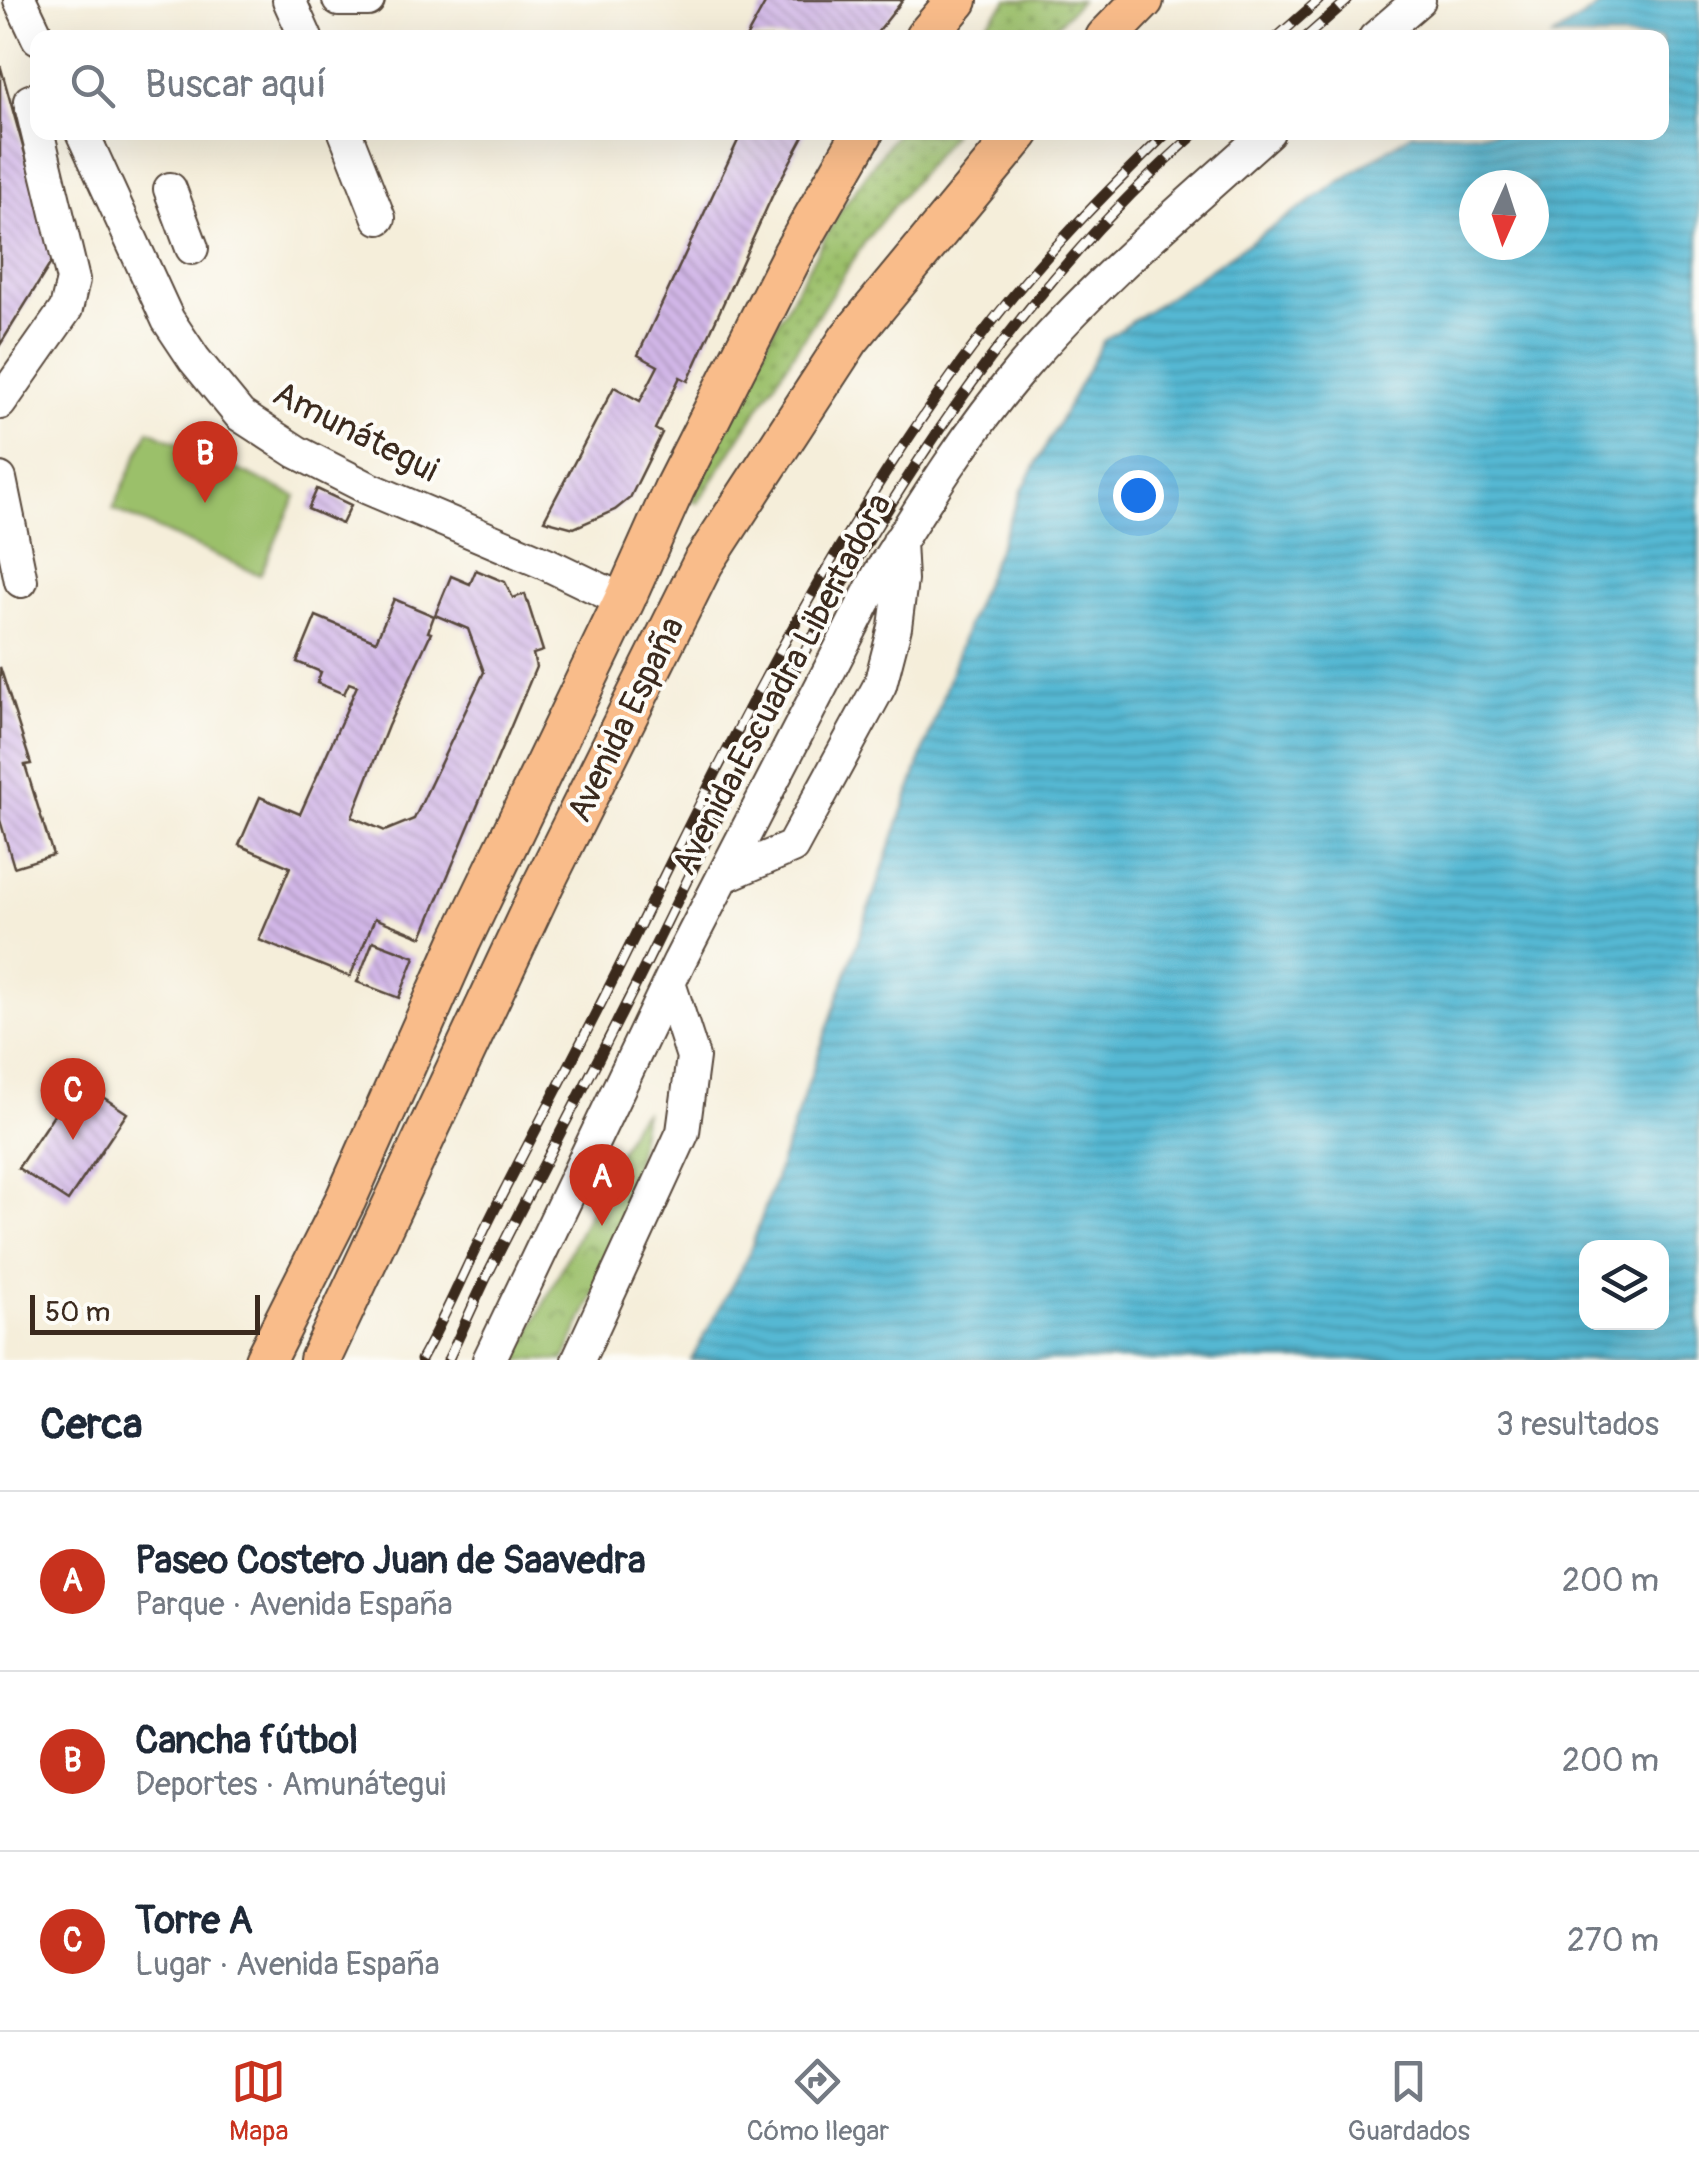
<!DOCTYPE html>
<html lang="es">
<meta charset="utf-8">
<style>
:root{--surface:#fff;--page:#f2f2f3;--text:#1f2937;--muted:#747a83;--line:#e0e1e3;--accent:#c8321e}
body{margin:0;font-family:Pangolin,sans-serif;background:var(--page);color:var(--text)}
.controls{position:absolute;right:30px;bottom:30px;display:grid;overflow:hidden;border-radius:20px;box-shadow:0 10px 40px #0002}
.controls button{width:90px;height:90px;display:grid;place-items:center;padding:0;border:0;border-bottom:2px solid var(--line);background:var(--surface);color:var(--text);font:50px sans-serif}
.compass{position:absolute;left:1459px;top:170px;width:90px;height:90px;border-radius:50%;background:var(--surface);box-shadow:0 10px 40px #0002;rotate:183deg}
.scale{position:absolute;left:30px;bottom:25px;width:230px;box-sizing:border-box;padding-left:10px;border:5px solid #3b2a1e;border-top:0;font-size:28px;line-height:35px;white-space:nowrap;color:#3b2a1e;-webkit-text-stroke:8px #fdfcf7;paint-order:stroke}
.you{position:absolute;left:1138px;top:495px;width:35px;height:35px;margin:-25px;border:8px solid #fff;border-radius:50%;background:#1a73e8;box-shadow:0 0 0 15px #1a73e833}
.badge{display:grid;place-items:center;width:65px;height:65px;border-radius:50%;background:var(--accent);color:#fff;font-size:32px;font-weight:700}
.pin{position:absolute;translate:-50% -82px;filter:drop-shadow(0 2px 5px #0008)}
.pin::after{content:'';position:absolute;top:52px;width:35px;height:30px;background:inherit;clip-path:polygon(0 0,100% 0,50% 100%)}
.list{margin:0;padding:0;list-style:none}
h2{display:flex;justify-content:space-between;align-items:center;height:130px;margin:0;padding:0 40px;font-size:42px}
h2 small{font-size:32px;font-weight:400;color:var(--muted)}
.list li{display:grid;grid-template-columns:65px 1fr auto;gap:30px;align-items:center;box-sizing:border-box;height:180px;padding:0 40px;border-top:2px solid var(--line)}
.list b{display:block;font-size:38px;white-space:nowrap}
.list p{margin:0;font-size:32px;white-space:nowrap;color:var(--muted)}
.list em{font-size:32px;font-style:normal;color:var(--muted)}
.icon{flex:none;width:55px;height:55px;fill:none;stroke:currentColor;stroke-width:2;stroke-linecap:round;stroke-linejoin:round}
.map{position:relative;flex:none;width:1699px;height:1360px;overflow:hidden}
.search{position:absolute;background:var(--surface);box-shadow:0 10px 40px #0002;left:30px;right:30px;top:30px;height:110px;display:flex;align-items:center;gap:25px;box-sizing:border-box;padding:0 35px;border-radius:20px;color:var(--muted);font-size:38px}
.sheet{height:670px;background:var(--surface)}
nav{display:flex;justify-content:space-around;align-items:center;box-sizing:border-box;height:140px;border-top:2px solid var(--line);background:var(--surface);font-size:28px;color:var(--muted)}
nav a{display:grid;justify-items:center;gap:5px}
nav .on{color:var(--accent)}
.map>svg:first-child{display:block}
</style>
<div class="map">
<svg width="1699" height="1360" viewBox="0 0 1699 1360">
<defs>
<pattern id="grass-dots" width="8" height="8" patternUnits="userSpaceOnUse" patternTransform="scale(2.5)"><rect width="8" height="8" fill="#9bc06a"/><path d="M2 2h.1M6 6h.1" fill="none" stroke="#809c57" stroke-width="1.8" stroke-linecap="round"/></pattern>
<pattern id="park-crowns" width="20" height="18" patternUnits="userSpaceOnUse" patternTransform="scale(2.5)"><rect width="20" height="18" fill="#9bc06a"/><path d="M2 6a3 3 0 1 1 6 0M12 15a3 3 0 1 1 6 0" fill="none" stroke="#809c57"/></pattern>
<pattern id="water-rules" width="6" height="5" patternUnits="userSpaceOnUse" patternTransform="scale(2.5)"><rect width="6" height="5" fill="#55b8d3"/><path d="M0 2.5h6" fill="none" stroke="#4896ab"/></pattern>
<pattern id="building-back-hatch" width="6" height="6" patternUnits="userSpaceOnUse" patternTransform="scale(2.5)"><rect width="6" height="6" fill="#d2b7e8"/><path d="M-1 5l2 2M0 0l6 6M5-1l2 2" fill="none" stroke="#ac95bb"/></pattern>
</defs>
<rect width="100%" height="100%" fill="#fdfcf7"/>
<filter id="ink" filterUnits="userSpaceOnUse"><feTurbulence type="fractalNoise" baseFrequency=".01" numOctaves="2"/><feDisplacementMap in="SourceGraphic" scale="20" xChannelSelector="R" yChannelSelector="G"/><feConvolveMatrix kernelMatrix="1 2 1 2 8 2 1 2 1" color-interpolation-filters="sRGB"/></filter>
<filter id="wash" filterUnits="userSpaceOnUse"><feTurbulence type="fractalNoise" baseFrequency=".0048" numOctaves="4" result="noise"/><feDisplacementMap in="SourceGraphic" scale="40" xChannelSelector="R" yChannelSelector="G"/><feGaussianBlur stdDeviation="2.25" result="paint"/><feColorMatrix in="noise" values="0 0 0 0 0 0 0 0 0 0 0 0 0 0 0 0 0 1.4 0 .05"/><feComposite in="paint" operator="in"/></filter>
<g filter="url(#wash)">
<rect width="100%" height="100%" fill="#f5eeda"/>
<path fill="url(#grass-dots)" stroke="#6b7544" stroke-width="2.5" d="M 1008,0 L 1081,0 L 1045,37 L 974,37 Z
M 896,133 L 953,133 L 866,240 L 698,503 L 691,500 L 770,336 L 840,211 Z"/>
<path fill="url(#park-crowns)" stroke="#6b7544" stroke-width="2.5" d="M 644,1112 L 629,1203 L 614,1249 L 564,1360 L 516,1360 L 634,1122 Z"/>
<path fill="#9bc06a" stroke="#6b7544" stroke-width="2.5" d="M 149,430 L 296,496 L 260,575 L 113,509 Z"/>
<path fill="url(#water-rules)" stroke="#487178" stroke-width="2.5" fill-rule="evenodd" d="M 1609,0 L 1699,0 L 1699,1360 L 691,1360 L 749,1254 L 968,623 L 1021,492 L 1103,341 L 1412,133 L 1662,132 L 1662,38 L 1553,37 ZM 1474,185 L 1534,185 L 1534,245 L 1474,245 ZM 1586,1248 L 1662,1248 L 1662,1322 L 1586,1322 Z"/>
<g id="blocks">
<path fill="url(#building-back-hatch)" d="M 767,0 L 903,0 L 873,38 L 746,38 Z
M 1,68 L 54,258 L 0,345 L 0,69 Z
M 742,132 L 806,132 L 774,192 L 688,381 L 680,377 L 655,429 L 662,433 L 630,498 L 615,510 L 574,528 L 544,520 L 614,387 L 640,401 L 658,366 L 638,355 Z
M 317,489 L 351,505 L 342,524 L 308,509 Z
M 476,570 L 505,582 L 513,598 L 525,594 L 543,651 L 533,654 L 536,667 L 422,937 L 375,918 L 350,977 L 259,940 L 290,867 L 239,845 L 260,797 L 300,814 L 357,686 L 349,683 L 344,694 L 317,683 L 321,672 L 297,662 L 316,616 L 376,641 L 394,599 L 434,616 L 428,632 L 431,633 L 388,726 L 352,817 L 385,831 L 414,819 L 484,672 L 468,629 L 435,615 L 451,576 L 470,584 Z
M 0,667 L 31,764 L 25,765 L 53,855 L 14,867 L 0,820 Z
M 373,941 L 415,957 L 399,998 L 357,982 Z
M 77,1080 L 127,1113 L 68,1201 L 18,1168 Z"/>
</g>
</g>
<g filter="url(#ink)">
<use href="#blocks" fill-opacity="0" stroke="#57473a" stroke-width="2.5"/>
<g fill="none" stroke-linecap="round" stroke-linejoin="round">
<g stroke="#57473a" stroke-width="36">
<path id="minor" d="M 20,0 L 38,38
M 289,0 L 306,38
M 339,0 L 368,0
M 1375,38 L 1419,0
M 82,132 L 168,320 L 194,359 L 240,415 L 297,452 L 368,488 L 547,564 L 624,601
M 345,132 L 379,218
M 170,189 L 192,248
M 0,403 L 66,309 L 73,280 L 30,101 L 38,98
M 0,479 L 21,581
M 724,876 L 792,847 L 880,685 L 895,627 L 901,580 L 899,541
M 489,1360 L 679,962 L 878,576 C 923,504 966,434 1021,369 C 1095,282 1183,209 1268,132
M 578,1360 L 683,1132 L 693,1057 L 669,983"/>
</g>
<g stroke="#57473a" stroke-width="44">
<path id="major" d="M 925,38 L 957,0
M 1106,38 L 1143,0
M 265,1360 L 346,1199 L 461,940 L 624,601 L 674,489 L 793,254 L 863,132
M 320,1360 L 544,883 L 703,563 L 849,339 L 1020,132"/>
</g>
<use href="#minor" stroke="#fff" stroke-width="32"/>
<use href="#major" stroke="#f9bc8a" stroke-width="40"/>
<g stroke="#3b2a1e" stroke-width="11">
<path id="rail" d="M 1276,38 L 1319,0
M 1305,38 L 1348,0
M 421,1360 C 450,1308 473,1250 501,1197 C 548,1105 597,1014 642,921 C 742,715 848,509 988,327 C 1042,257 1104,194 1168,132
M 448,1360 C 461,1333 473,1305 486,1278 C 542,1166 602,1055 657,942 C 800,649 949,351 1197,132"/>
</g>
<use href="#rail" stroke="#fdfcf7" stroke-width="8" stroke-dasharray="22" stroke-linecap="butt"/>
</g>
</g>
<g text-anchor="middle" stroke-width="8" stroke-linejoin="round" paint-order="stroke">
<g font-size="35" fill="#3b2a1e" stroke="#fdfcf7">
<text transform="translate(356 431) rotate(27)" y="12">Amunátegui</text>
<text transform="translate(781 684) rotate(-62)" y="12">Avenida Escuadra Libertadora</text>
<text transform="translate(625 719) rotate(-64)" y="12">Avenida España</text>
</g>
</g>
</svg>
<div class="controls">
<button><svg class="icon" aria-label="layers" viewBox="0 0 24 24"><path d="M12 4l9 5-9 5-9-5zM3 14l9 5 9-5"/></svg></button>
</div>
<svg class="compass" viewBox="-18 -18 36 36"><path d="M0-13l5 13h-10z" fill="#e53935"/><path d="M0 13l5-13h-10z" fill="#747a83"/></svg>
<div class="scale">50 m</div>
<div class="you"></div>
<div class="pin badge" style="left:602px;top:1226px">A</div>
<div class="pin badge" style="left:205px;top:503px">B</div>
<div class="pin badge" style="left:73px;top:1140px">C</div>
<div class="search"><svg class="icon" aria-label="search" viewBox="0 0 24 24"><circle cx="10" cy="10" r="6"/><path d="M15 15l6 6"/></svg>Buscar aquí</div>
</div>
<section class="sheet">
<h2>Cerca<small>3 resultados</small></h2>
<ul class="list">
<li><span class="badge">A</span><div><b>Paseo Costero Juan de Saavedra</b><p>Parque · Avenida España</p></div><em>200 m</em></li>
<li><span class="badge">B</span><div><b>Cancha fútbol</b><p>Deportes · Amunátegui</p></div><em>200 m</em></li>
<li><span class="badge">C</span><div><b>Torre A</b><p>Lugar · Avenida España</p></div><em>270 m</em></li>
</ul>
</section>
<nav>
<a class="on"><svg class="icon" aria-label="map" viewBox="0 0 24 24"><path d="M3 6l6-2 6 2 6-2v14l-6 2-6-2-6 2zM9 4v14M15 6v14"/></svg>Mapa</a>
<a><svg class="icon" aria-label="directions" viewBox="0 0 24 24"><path d="M12 3l9 9-9 9-9-9zM9 14v-3h6M13 9l2 2-2 2"/></svg>Cómo llegar</a>
<a><svg class="icon" aria-label="saved" viewBox="0 0 24 24"><path d="M7 4h10v16l-5-4-5 4z"/></svg>Guardados</a>
</nav>
